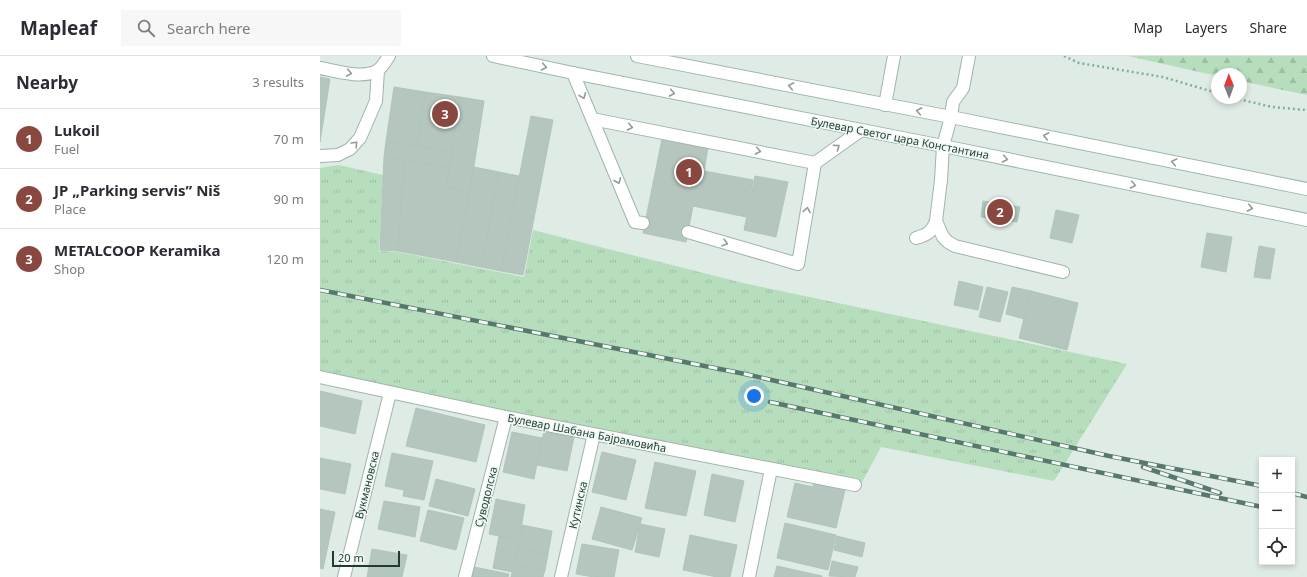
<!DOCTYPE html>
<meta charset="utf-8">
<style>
:root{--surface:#fff;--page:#f7f7f7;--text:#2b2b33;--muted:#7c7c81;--line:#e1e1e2;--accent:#88473f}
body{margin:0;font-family:"Noto Sans",sans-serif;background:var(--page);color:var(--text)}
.controls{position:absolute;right:12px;bottom:12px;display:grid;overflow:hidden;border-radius:0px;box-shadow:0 2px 6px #0003}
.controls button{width:36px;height:36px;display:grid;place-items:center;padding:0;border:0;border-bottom:1px solid var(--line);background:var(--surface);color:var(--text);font:20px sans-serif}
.compass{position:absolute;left:891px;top:12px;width:36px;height:36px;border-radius:50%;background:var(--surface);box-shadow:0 2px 6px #0003;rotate:359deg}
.scale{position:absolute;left:12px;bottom:10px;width:68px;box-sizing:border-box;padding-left:4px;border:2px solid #1f3c32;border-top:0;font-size:11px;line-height:14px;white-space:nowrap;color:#1f3c32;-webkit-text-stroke:3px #eff8f3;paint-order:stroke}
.you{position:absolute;left:434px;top:340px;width:14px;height:14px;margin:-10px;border:3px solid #fff;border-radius:50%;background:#1a73e8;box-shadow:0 0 0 6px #1a73e833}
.badge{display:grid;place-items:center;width:26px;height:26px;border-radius:50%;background:var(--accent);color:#fff;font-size:13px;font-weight:700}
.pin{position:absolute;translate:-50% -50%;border:2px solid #fff;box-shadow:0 1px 4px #0006}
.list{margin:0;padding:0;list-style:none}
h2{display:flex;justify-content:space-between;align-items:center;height:52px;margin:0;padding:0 16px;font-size:17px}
h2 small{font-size:13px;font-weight:400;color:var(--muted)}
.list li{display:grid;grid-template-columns:26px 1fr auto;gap:12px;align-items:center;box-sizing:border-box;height:60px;padding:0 16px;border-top:1px solid var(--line)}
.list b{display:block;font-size:15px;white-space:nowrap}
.list p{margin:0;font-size:13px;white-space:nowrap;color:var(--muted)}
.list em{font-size:13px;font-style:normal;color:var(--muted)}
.icon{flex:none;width:22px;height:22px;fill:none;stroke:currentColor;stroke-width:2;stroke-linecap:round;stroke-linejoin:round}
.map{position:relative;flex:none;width:987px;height:521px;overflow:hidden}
header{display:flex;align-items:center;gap:24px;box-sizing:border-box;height:56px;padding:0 20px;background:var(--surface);border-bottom:1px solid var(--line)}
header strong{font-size:19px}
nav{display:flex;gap:22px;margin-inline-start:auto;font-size:14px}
.search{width:280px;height:36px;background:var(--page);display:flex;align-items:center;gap:10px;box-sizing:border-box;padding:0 14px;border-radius:0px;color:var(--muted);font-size:15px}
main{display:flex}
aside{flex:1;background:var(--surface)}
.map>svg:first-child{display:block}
</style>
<header>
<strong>Mapleaf</strong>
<div class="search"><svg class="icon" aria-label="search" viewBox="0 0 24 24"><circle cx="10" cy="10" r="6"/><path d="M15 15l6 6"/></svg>Search here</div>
<nav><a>Map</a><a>Layers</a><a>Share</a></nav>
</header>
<main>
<aside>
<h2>Nearby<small>3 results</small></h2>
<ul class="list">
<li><span class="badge">1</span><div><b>Lukoil</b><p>Fuel</p></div><em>70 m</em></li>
<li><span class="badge">2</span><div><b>JP „Parking servis” Niš</b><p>Place</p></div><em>90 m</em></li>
<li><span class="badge">3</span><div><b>METALCOOP Keramika</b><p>Shop</p></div><em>120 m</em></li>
</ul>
</aside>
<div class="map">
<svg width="987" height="521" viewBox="0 0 987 521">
<defs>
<pattern id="grass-tufts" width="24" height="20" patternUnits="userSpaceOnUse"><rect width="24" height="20" fill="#b6debd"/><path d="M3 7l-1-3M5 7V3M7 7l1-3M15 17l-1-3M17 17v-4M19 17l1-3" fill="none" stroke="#9cbfa3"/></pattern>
<pattern id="forest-firs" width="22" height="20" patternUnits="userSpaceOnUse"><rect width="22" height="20" fill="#b6debd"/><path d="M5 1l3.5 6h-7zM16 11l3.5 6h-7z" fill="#9cbfa3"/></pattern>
</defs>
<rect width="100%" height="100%" fill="#dfebe5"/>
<path fill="url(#grass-tufts)" d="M 19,109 L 63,119 L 59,195 L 78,196 L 204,221 L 213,174 L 423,227 L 807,308 L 734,425 L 561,391 L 541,428 L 0,318 L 0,112 Z"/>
<path fill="url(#forest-firs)" d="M 808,0 L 987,0 L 987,39 L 921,25 L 921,18 L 897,18 L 897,20 Z"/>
<path fill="#b4c6bd" stroke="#b1c5bb" d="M 0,21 L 10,23 L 0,86 Z
M 74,31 L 105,36 L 97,90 L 66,85 Z
M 105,36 L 140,41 L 132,96 L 97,90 Z
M 140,41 L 164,45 L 150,136 L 126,131 Z
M 211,60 L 233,64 L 203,219 L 181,215 Z
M 342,83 L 388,92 L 384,115 L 433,124 L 426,161 L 373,150 L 366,186 L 323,177 Z
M 66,85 L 132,96 L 130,111 L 64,101 Z
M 64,101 L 84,104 L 78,195 L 60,194 Z
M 84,104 L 130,111 L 126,131 L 150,136 L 136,206 L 78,195 Z
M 154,111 L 179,116 L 161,211 L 136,206 Z
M 179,116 L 199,120 L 181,215 L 161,211 Z
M 435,120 L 468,126 L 456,181 L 424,174 Z
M 663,145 L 700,151 L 697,166 L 661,161 Z
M 736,154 L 759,159 L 752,187 L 730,182 Z
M 887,177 L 912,181 L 906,216 L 881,211 Z
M 939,190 L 955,193 L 950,223 L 934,221 Z
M 639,225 L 663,231 L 658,254 L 634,249 Z
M 667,231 L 688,236 L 680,266 L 659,261 Z
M 692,231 L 711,235 L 704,263 L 686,258 Z
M 711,235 L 758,247 L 747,294 L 699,282 Z
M 0,335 L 42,345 L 35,378 L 0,370 Z
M 96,352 L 165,369 L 156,406 L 86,390 Z
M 225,370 L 255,376 L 247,415 L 217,409 Z
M 192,376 L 222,382 L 214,423 L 183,416 Z
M 282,396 L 316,404 L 306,444 L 272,436 Z
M 72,397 L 113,405 L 104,444 L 83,440 L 84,434 L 65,430 Z
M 0,402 L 31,408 L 25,438 L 0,433 Z
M 335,406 L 376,415 L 366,460 L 325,452 Z
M 392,418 L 424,425 L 415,466 L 384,459 Z
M 116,423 L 155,433 L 148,460 L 109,450 Z
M 494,426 L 525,434 L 516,472 L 467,461 L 475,427 L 493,431 Z
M 176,443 L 205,449 L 199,484 L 169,478 Z
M 64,445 L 100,451 L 95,481 L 58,473 Z
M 281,451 L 322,462 L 312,494 L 272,483 Z
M 0,453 L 15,456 L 3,513 L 0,512 Z
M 108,454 L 144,462 L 136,494 L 100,485 Z
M 465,467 L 516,479 L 508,514 L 457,502 Z
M 320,468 L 345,473 L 339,501 L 315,496 Z
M 202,469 L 232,475 L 228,498 L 197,492 Z
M 370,479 L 417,489 L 410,521 L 397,521 L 363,514 Z
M 179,480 L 199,484 L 192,516 L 173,512 Z
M 517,480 L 545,487 L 542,501 L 514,494 Z
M 262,488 L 299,494 L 294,521 L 274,521 L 256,518 Z
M 197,492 L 228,498 L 225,514 L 194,509 Z
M 52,493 L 87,499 L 82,521 L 47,521 Z
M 512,505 L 538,511 L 535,521 L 509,520 Z
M 194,509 L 225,514 L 223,521 L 191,521 Z
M 457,510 L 502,520 L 502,521 L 454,521 Z
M 154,511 L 189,518 L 188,521 L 152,521 Z"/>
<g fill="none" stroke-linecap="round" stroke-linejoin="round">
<g stroke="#a2b3ac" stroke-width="14">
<path id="service" d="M 649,0 L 643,32 L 633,46 L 631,61 L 623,90 L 621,124 L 616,165 L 623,181 L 628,186 L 635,190 L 743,216
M 0,12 C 16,15 41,23 57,15 C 62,12 66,4 69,0
M 253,17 L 315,166 L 323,167
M 565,49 L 574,0
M 272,63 L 495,107
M 0,100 L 18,99 L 30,93 L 40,82 L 56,45 L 58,14
M 368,176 L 478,208 L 495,107 L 540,75
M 596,182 C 607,179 612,176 616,165"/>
</g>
<g stroke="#a2b3ac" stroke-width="14">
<path id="minor" d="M 0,321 L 186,361 L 535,429
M 24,521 L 70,337
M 145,521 L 186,361
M 241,521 L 274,378
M 429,521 L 451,413"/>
</g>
<g stroke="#9db7ac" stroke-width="14">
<path id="secondary" d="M 173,0 L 253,17 L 623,90 L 987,164
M 317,0 L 631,61 L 987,133"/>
</g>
<path stroke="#7db19c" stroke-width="2.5" stroke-dasharray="2 3" stroke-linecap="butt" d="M 744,0 L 759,7 L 843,21 L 897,37
M 914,42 L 952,51 L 987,54"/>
<use href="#service" stroke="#fff" stroke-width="12"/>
<use href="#minor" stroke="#fff" stroke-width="12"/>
<use href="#secondary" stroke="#fff" stroke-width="12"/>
<g stroke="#59786d" stroke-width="4.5">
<path id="rail" d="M 0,234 L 425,318 L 789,400 L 942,430
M 450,346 L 942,451
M 823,411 L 900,437
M 972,437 L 987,441"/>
</g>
<use href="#rail" stroke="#eff8f3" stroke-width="3" stroke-dasharray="9" stroke-linecap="butt"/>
</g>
<defs><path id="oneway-chevron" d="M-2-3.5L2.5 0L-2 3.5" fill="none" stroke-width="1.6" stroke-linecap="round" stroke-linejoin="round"/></defs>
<g stroke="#8f9e98">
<use href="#oneway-chevron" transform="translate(224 11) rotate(12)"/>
<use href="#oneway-chevron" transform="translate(29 17) rotate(10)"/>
<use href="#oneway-chevron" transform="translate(471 30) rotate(-169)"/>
<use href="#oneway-chevron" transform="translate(352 37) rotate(11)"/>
<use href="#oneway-chevron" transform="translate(263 40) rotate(68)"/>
<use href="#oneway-chevron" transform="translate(599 55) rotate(-169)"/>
<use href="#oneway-chevron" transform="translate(310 71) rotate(11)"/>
<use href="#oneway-chevron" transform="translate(726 80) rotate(-169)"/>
<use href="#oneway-chevron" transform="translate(35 88) rotate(-47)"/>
<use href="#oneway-chevron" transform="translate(517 91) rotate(-36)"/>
<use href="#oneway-chevron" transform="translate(438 95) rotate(11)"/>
<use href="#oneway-chevron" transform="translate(685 103) rotate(11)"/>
<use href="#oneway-chevron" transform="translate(854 106) rotate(-169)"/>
<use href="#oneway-chevron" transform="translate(298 125) rotate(67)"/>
<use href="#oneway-chevron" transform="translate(813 129) rotate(11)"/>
<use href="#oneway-chevron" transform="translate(930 152) rotate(11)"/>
<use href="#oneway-chevron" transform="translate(487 154) rotate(-80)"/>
<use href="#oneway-chevron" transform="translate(405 187) rotate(16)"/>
</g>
<g text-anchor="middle" stroke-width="3" stroke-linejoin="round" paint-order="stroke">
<g font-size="11" fill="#1f3c32" stroke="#eff8f3">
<text transform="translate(580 82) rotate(11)" y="4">Булевар Светог цара Константина</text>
<text transform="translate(267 377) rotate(11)" y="4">Булевар Шабана Бајрамовића</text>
<text transform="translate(47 429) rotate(-76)" y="4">Вукмановска</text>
<text transform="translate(166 441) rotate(-76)" y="4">Суводолска</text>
<text transform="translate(258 449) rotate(-77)" y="4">Кутинска</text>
</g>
</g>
</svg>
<div class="controls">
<button>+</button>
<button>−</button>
<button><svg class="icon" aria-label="locate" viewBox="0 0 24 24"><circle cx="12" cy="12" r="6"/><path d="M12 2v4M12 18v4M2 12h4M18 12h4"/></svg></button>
</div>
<svg class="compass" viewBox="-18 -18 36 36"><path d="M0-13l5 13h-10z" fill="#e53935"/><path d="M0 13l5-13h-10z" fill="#7c7c81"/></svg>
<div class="scale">20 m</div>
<div class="you"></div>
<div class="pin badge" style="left:369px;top:116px">1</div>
<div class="pin badge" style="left:680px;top:156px">2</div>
<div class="pin badge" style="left:125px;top:58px">3</div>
</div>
</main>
